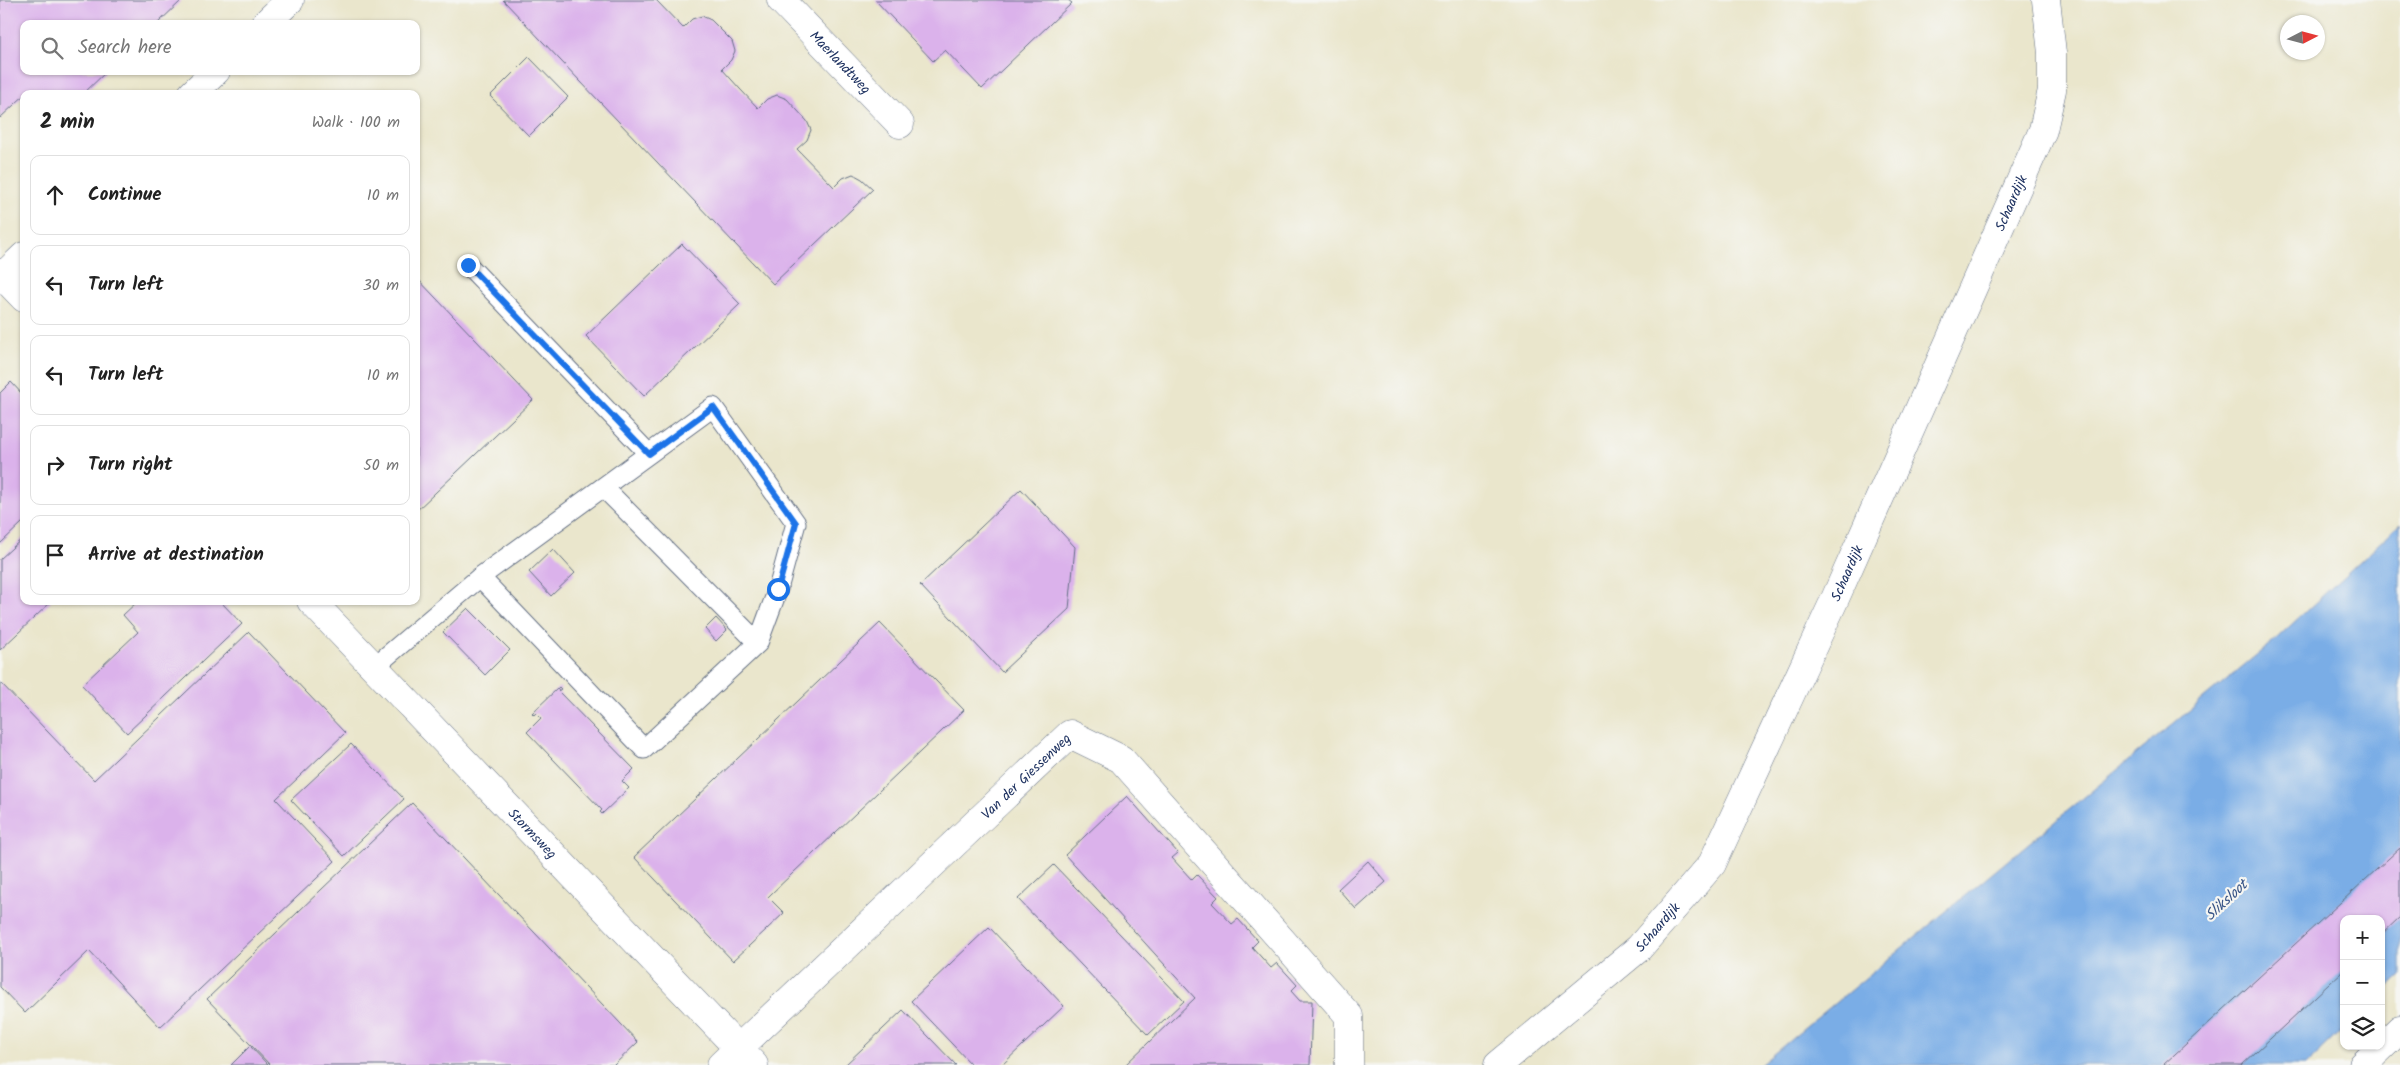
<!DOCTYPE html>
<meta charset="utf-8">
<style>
:root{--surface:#fff;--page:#f6f6f6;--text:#222;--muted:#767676;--line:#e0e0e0}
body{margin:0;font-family:Kalam,sans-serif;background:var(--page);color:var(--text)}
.controls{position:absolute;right:15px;bottom:15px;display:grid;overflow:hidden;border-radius:10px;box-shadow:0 1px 4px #0004}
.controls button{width:45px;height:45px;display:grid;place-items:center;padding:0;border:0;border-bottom:1px solid var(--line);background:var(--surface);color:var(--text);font:25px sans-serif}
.compass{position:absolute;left:2280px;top:15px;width:45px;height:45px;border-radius:50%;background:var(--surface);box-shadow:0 1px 4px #0004;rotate:84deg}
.stop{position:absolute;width:15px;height:15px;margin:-11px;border:4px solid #1a73e8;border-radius:50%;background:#fff}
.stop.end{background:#1a73e8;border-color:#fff;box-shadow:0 1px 5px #0008}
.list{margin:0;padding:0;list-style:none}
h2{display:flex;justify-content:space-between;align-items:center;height:65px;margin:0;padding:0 20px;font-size:21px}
h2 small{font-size:16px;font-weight:400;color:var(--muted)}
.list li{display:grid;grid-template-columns:32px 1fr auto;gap:15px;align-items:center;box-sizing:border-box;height:80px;margin:0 10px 10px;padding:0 10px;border:1px solid var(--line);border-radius:10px}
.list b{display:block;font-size:19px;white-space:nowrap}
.list em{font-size:16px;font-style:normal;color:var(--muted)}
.icon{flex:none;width:28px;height:28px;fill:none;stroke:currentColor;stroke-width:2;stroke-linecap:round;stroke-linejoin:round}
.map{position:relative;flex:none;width:2400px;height:1065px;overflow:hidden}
.search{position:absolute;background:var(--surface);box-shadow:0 1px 4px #0004;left:20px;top:20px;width:400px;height:55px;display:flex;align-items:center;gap:12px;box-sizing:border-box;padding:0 18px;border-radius:10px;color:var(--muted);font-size:19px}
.panel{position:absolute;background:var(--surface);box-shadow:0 1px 4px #0004;left:20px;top:90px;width:400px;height:515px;border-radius:10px}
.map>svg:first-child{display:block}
</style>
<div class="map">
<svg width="2400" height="1065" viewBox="0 0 2400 1065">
<rect width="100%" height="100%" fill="#f6f6f2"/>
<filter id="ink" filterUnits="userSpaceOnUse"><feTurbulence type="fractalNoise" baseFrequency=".02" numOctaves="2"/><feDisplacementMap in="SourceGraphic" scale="10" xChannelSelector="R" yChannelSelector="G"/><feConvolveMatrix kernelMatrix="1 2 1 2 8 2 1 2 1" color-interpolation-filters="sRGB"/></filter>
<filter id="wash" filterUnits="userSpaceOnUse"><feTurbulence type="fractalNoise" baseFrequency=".0096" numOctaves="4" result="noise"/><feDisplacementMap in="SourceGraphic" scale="20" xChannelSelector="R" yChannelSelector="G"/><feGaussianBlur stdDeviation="1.12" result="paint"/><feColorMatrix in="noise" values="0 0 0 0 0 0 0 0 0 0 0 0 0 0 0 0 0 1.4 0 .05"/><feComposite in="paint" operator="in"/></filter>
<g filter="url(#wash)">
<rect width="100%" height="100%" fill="#eae6cc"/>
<path fill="#7aade6" stroke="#4a6ea2" d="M 2400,524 L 2400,975 L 2381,992 L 2381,919 L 2344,919 L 2344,1028 L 2306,1065 L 1760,1065 L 2277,638 Z"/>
<g id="blocks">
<path fill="#dbb2eb" d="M 0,0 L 182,0 L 157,24 L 24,24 L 24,71 L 107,71 L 83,94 L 34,94 L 30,90 L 0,118 Z
M 503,0 L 656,0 L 683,28 L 692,19 L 702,16 L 711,20 L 732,41 L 735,51 L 731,60 L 722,69 L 740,89 L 758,108 L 767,99 L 777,95 L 787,99 L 807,121 L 811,130 L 807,140 L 797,149 L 834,187 L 843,178 L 853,174 L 862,179 L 873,189 L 773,284 Z
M 875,0 L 1068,0 L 1072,3 L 982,89 L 945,50 L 933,61 Z
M 529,57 L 568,97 L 529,136 L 490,96 Z
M 682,244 L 740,304 L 644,396 L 586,336 Z
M 416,277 L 533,400 L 416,511 Z
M 11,382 L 24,396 L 24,521 L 0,544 L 0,393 Z
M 1021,489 L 1075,547 L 1069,609 L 1002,672 L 920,585 Z
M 24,537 L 24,601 L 52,601 L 0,650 L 0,559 Z
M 553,549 L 575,573 L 551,596 L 529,572 Z
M 138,601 L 220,601 L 242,624 L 127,733 L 82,685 L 138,632 L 123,615 Z
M 468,608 L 510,650 L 485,675 L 443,632 Z
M 716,618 L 727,630 L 716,641 L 705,629 Z
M 880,623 L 964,710 L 771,894 L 768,897 L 784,913 L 733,961 L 634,857 Z
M 249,632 L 345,733 L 276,799 L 335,861 L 160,1027 L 89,951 L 25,1013 L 0,987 L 0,682 L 94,780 Z
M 559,687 L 561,689 L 558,691 L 634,769 L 622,781 L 629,788 L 602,814 L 600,812 L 602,810 L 527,732 L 541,718 L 536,713 L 534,715 L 532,713 Z
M 351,744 L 404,799 L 344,856 L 291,800 Z
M 1127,796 L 1178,853 L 1172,858 L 1192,880 L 1197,875 L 1218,897 L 1212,903 L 1232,924 L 1238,919 L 1258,941 L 1252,947 L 1271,968 L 1277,963 L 1297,985 L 1291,991 L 1300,1001 L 1312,1001 L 1310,1065 L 1125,1065 L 1195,998 L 1065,855 Z
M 412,803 L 638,1042 L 614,1065 L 270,1065 L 207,999 Z
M 2400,848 L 2400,917 L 2381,935 L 2381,919 L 2344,919 L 2344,970 L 2242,1065 L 2163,1065 Z
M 1368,861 L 1386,882 L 1356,909 L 1338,889 Z
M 1054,865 L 1184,1001 L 1148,1035 L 1018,899 Z
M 989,927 L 1064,1006 L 1002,1065 L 972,1065 L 911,1001 Z
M 903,1010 L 956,1065 L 845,1065 L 883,1029 Z
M 250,1046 L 268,1065 L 231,1065 Z"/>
</g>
</g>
<g filter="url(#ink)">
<use href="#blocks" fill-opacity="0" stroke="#636f84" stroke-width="1"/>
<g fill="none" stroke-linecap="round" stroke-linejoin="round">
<g stroke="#636f84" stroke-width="21">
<path id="lane" d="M 468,265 L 649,454
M 603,487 L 758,643
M 374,667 L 480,577 L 644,749 L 758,643 L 778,589 L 796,523 L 713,407 L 480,577"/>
</g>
<g stroke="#636f84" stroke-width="29">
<g id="street">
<path id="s1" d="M 781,0 L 900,124"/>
<path d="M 265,24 L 290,0"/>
<path d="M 192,94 L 216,71"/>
<path d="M 0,273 L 24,298"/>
<path d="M 0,279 L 24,256"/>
<path id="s2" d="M 311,601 L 754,1065"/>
<path id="s3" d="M 721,1065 L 1070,734 L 1121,759 L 1349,1016 L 1349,1065"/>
<path id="s4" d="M 1498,1065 L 1639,948 L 1712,864 L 1834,601 L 2043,130 L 2052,90 L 2052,53 L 2046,0"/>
<path d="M 2363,1065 L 2400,1029"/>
</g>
</g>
<use href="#lane" stroke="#fff" stroke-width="19"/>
<use href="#street" stroke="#fff" stroke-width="28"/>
</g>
</g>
<g fill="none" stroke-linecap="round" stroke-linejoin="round" filter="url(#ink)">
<path stroke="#1a73e8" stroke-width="6" d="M 468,265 L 649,454 L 713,407 L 796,523 L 778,589"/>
</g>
<g text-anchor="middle" stroke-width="4.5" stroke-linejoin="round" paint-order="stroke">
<g font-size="14" fill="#1b2f5e" stroke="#f6f6f2">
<text dy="5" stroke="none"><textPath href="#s1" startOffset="86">Maerlandtweg</textPath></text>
<text dy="5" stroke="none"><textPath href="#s4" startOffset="1020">Schaardijk</textPath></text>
<text dy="5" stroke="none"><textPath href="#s4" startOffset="615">Schaardijk</textPath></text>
<text dy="5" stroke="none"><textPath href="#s3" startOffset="420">Van der Giessenweg</textPath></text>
<text dy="5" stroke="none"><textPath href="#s2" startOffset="321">Stormsweg</textPath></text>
<text dy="5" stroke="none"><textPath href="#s4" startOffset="211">Schaardijk</textPath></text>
</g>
<g font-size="15" font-style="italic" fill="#385587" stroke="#f6f6f2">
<text transform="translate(2226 900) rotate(-43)" y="5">Sliksloot</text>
</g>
</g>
</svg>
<div class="controls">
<button>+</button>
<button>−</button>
<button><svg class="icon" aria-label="layers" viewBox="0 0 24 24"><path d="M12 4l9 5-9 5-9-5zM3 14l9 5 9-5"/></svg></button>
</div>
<svg class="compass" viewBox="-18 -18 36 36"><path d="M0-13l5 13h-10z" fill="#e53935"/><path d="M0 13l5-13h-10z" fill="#767676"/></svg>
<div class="stop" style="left:778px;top:589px"></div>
<div class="stop end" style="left:468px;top:265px"></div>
<div class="search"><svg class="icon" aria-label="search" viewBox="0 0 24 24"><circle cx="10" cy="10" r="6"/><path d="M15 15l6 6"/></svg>Search here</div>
<section class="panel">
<h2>2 min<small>Walk · 100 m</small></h2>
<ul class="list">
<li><svg class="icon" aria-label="ahead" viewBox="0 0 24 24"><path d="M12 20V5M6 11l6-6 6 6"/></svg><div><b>Continue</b></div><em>10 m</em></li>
<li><svg class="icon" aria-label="left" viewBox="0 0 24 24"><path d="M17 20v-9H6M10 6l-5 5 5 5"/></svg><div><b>Turn left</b></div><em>30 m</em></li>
<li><svg class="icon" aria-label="left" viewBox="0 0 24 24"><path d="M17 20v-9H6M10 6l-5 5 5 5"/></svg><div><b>Turn left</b></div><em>10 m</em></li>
<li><svg class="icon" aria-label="right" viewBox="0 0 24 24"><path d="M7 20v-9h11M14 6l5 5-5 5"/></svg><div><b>Turn right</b></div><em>50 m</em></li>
<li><svg class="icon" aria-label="arrive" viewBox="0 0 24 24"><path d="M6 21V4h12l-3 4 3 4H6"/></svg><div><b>Arrive at destination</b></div></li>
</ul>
</section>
</div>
